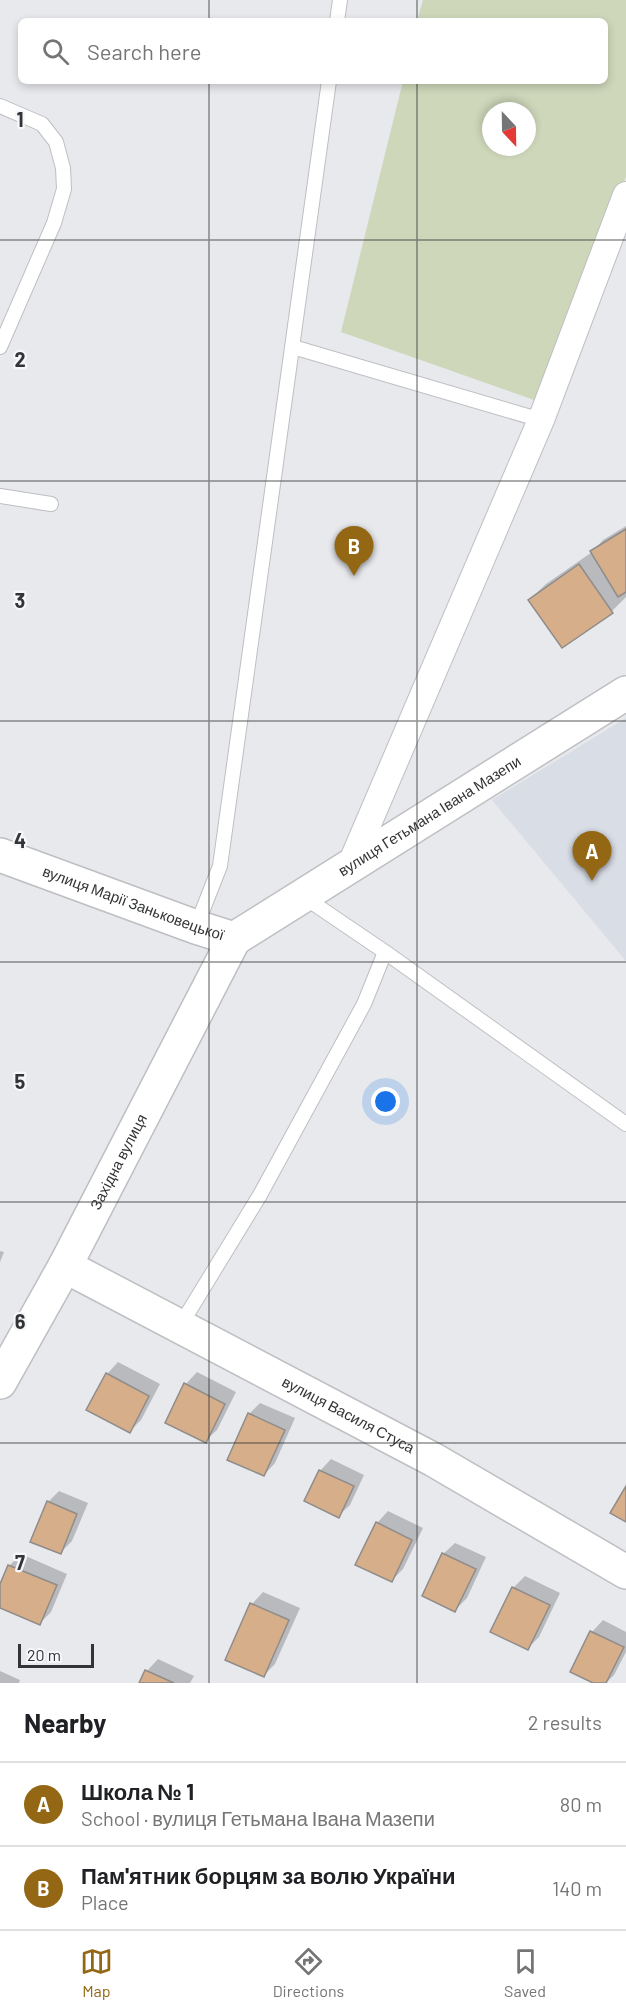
<!DOCTYPE html>
<meta charset="utf-8">
<style>
:root{--surface:#fff;--page:#f6f6f6;--text:#202124;--muted:#757577;--line:#e0e0e0;--accent:#936713}
body{margin:0;font-family:Barlow,sans-serif;background:var(--page);color:var(--text)}
.compass{position:absolute;left:482px;top:102px;width:54px;height:54px;border-radius:50%;background:var(--surface);box-shadow:0 3px 9px #0003;rotate:158deg}
.scale{position:absolute;left:18px;bottom:15px;width:76px;box-sizing:border-box;padding-left:6px;border:3px solid #333435;border-top:0;font-size:16px;line-height:21px;white-space:nowrap;color:#333435;-webkit-text-stroke:4px #f6f7fa;paint-order:stroke}
.you{position:absolute;left:386px;top:1102px;width:21px;height:21px;margin:-15px;border:4px solid #fff;border-radius:50%;background:#1a73e8;box-shadow:0 0 0 9px #1a73e833}
.badge{display:grid;place-items:center;width:39px;height:39px;border-radius:50%;background:var(--accent);color:#fff;font-size:20px;font-weight:700}
.pin{position:absolute;translate:-50% -50px;filter:drop-shadow(0 2px 3px #0008)}
.pin::after{content:'';position:absolute;top:32px;width:21px;height:18px;background:inherit;clip-path:polygon(0 0,100% 0,50% 100%)}
.list{margin:0;padding:0;list-style:none}
h2{display:flex;justify-content:space-between;align-items:center;height:78px;margin:0;padding:0 24px;font-size:26px}
h2 small{font-size:20px;font-weight:400;color:var(--muted)}
.list li{display:grid;grid-template-columns:39px 1fr auto;gap:18px;align-items:center;box-sizing:border-box;height:84px;padding:0 24px;border-top:2px solid var(--line)}
.list b{display:block;font-size:22px;white-space:nowrap}
.list p{margin:0;font-size:20px;white-space:nowrap;color:var(--muted)}
.list em{font-size:20px;font-style:normal;color:var(--muted)}
.icon{flex:none;width:33px;height:33px;fill:none;stroke:currentColor;stroke-width:2;stroke-linecap:round;stroke-linejoin:round}
.map{position:relative;flex:none;width:626px;height:1683px;overflow:hidden}
.search{position:absolute;background:var(--surface);box-shadow:0 3px 9px #0003;left:18px;right:18px;top:18px;height:66px;display:flex;align-items:center;gap:15px;box-sizing:border-box;padding:0 21px;border-radius:9px;color:var(--muted);font-size:22px}
.sheet{height:246px;background:var(--surface)}
nav{display:flex;justify-content:space-around;align-items:center;box-sizing:border-box;height:84px;border-top:2px solid var(--line);background:var(--surface);font-size:16px;color:var(--muted)}
nav a{display:grid;justify-items:center;gap:3px}
nav .on{color:var(--accent)}
.map>svg:first-child{display:block}
</style>
<div class="map">
<svg width="626" height="1683" viewBox="0 0 626 1683">
<rect width="100%" height="100%" fill="#e8e9ed"/>
<path fill="#d9dde6" d="M 626,718 L 626,961 L 492,800 Z"/>
<path fill="#ced7ba" fill-rule="evenodd" d="M 423,0 L 626,0 L 626,177 L 534,400 L 341,332 L 403,81 L 605,81 L 605,21 L 417,21 ZM 491,111 L 527,111 L 527,147 L 491,147 Z"/>
<path fill="#0003" d="M 626,526 L 626,597 L 612,611 L 529,600 L 546,584 L 592,552 L 603,540 Z
M 0,1251 L 4,1252 L 0,1262 Z
M 118,1362 L 160,1384 L 141,1420 L 130,1431 L 107,1374 Z
M 197,1372 L 236,1392 L 217,1430 L 205,1441 L 167,1422 L 186,1384 Z
M 260,1403 L 295,1418 L 275,1463 L 264,1475 L 249,1414 Z
M 331,1459 L 364,1475 L 350,1505 L 338,1516 L 320,1471 Z
M 59,1491 L 88,1503 L 72,1541 L 61,1552 L 48,1502 Z
M 388,1511 L 423,1528 L 403,1569 L 391,1581 L 377,1523 Z
M 455,1543 L 486,1557 L 467,1598 L 455,1610 L 443,1554 Z
M 21,1554 L 67,1574 L 51,1612 L 40,1623 L 0,1606 L 0,1587 L 9,1566 Z
M 525,1576 L 560,1593 L 539,1637 L 528,1648 L 513,1588 Z
M 263,1592 L 300,1608 L 275,1664 L 264,1675 L 227,1659 L 252,1604 Z
M 603,1620 L 626,1632 L 626,1652 L 614,1675 L 606,1683 L 596,1683 L 572,1671 L 592,1632 Z
M 158,1659 L 194,1676 L 190,1683 L 141,1683 L 147,1671 Z
M 0,1671 L 20,1680 L 19,1683 L 0,1683 Z"/>
<path fill="#d6ae8a" stroke="#8f8c8a" stroke-width="1.5" d="M 626,529 L 626,592 L 618,597 L 590,551 Z
M 579,564 L 613,613 L 562,648 L 528,600 Z
M 106,1373 L 149,1396 L 130,1433 L 86,1410 Z
M 184,1383 L 225,1404 L 206,1443 L 165,1423 Z
M 248,1413 L 285,1430 L 264,1476 L 227,1460 Z
M 319,1470 L 354,1486 L 339,1518 L 304,1501 Z
M 626,1486 L 626,1522 L 610,1513 Z
M 47,1501 L 77,1514 L 61,1554 L 30,1542 Z
M 376,1522 L 412,1540 L 392,1582 L 355,1565 Z
M 442,1553 L 476,1569 L 455,1612 L 422,1596 Z
M 8,1565 L 57,1585 L 40,1625 L 0,1608 L 0,1584 Z
M 512,1587 L 550,1605 L 528,1650 L 490,1632 Z
M 250,1603 L 289,1620 L 264,1677 L 225,1660 Z
M 590,1631 L 624,1647 L 606,1683 L 593,1683 L 570,1672 Z
M 145,1670 L 174,1683 L 139,1683 Z"/>
<g fill="none" stroke-linecap="round" stroke-linejoin="round">
<g stroke="#bebfc2" stroke-width="16">
<path id="service" d="M 337,21 L 340,0
M 0,106 L 42,124 L 56,142 L 63,168 L 64,189 L 54,223 L 0,347
M 293,347 L 541,420
M 0,496 L 51,504
M 304,897 L 385,952 L 626,1124
M 196,927 L 220,866 L 329,81
M 180,1326 L 260,1195 L 364,1004 L 385,952"/>
</g>
<g stroke="#bebfc2" stroke-width="28">
<path id="minor" d="M 350,866 L 541,420 L 626,195"/>
</g>
<g stroke="#bebfc2" stroke-width="36">
<g id="tertiary">
<path id="s1" d="M 0,855 L 196,927 L 234,939"/>
<path id="s2" d="M 234,939 L 626,693"/>
<path id="s3" d="M 65,1266 L 434,1460 L 626,1572"/>
<path id="s4" d="M 0,1382 L 65,1266 L 234,939"/>
</g>
</g>
<use href="#service" stroke="#fff" stroke-width="14"/>
<use href="#minor" stroke="#fff" stroke-width="26"/>
<use href="#tertiary" stroke="#fff" stroke-width="33"/>
</g>
<path fill="none" stroke="#333435" stroke-width="1.5" stroke-opacity="0.55" d="M 209,0 L 209,21M 417,0 L 417,21M 209,81 L 209,1683M 417,81 L 417,1683M 0,240 L 626,240M 0,481 L 626,481M 0,721 L 626,721M 0,962 L 626,962M 0,1202 L 626,1202M 0,1443 L 626,1443"/>
<g text-anchor="middle" stroke-width="4.5" stroke-linejoin="round" paint-order="stroke">
<g font-size="15" fill="#333435" stroke="#f6f7fa">
<text dy="5" stroke="none"><textPath href="#s2" startOffset="231">вулиця Гетьмана Івана Мазепи</textPath></text>
<text dy="5" stroke="none"><textPath href="#s1" startOffset="142">вулиця Марії Заньковецької</textPath></text>
<text dy="5" stroke="none"><textPath href="#s4" startOffset="250">Західна вулиця</textPath></text>
<text dy="5" stroke="none"><textPath href="#s3" startOffset="320">вулиця Василя Стуса</textPath></text>
</g>
</g>
<g font-size="20" text-anchor="middle" font-weight="bold" fill="#333435" stroke="#f6f7fa" stroke-width="4.5" stroke-linejoin="round" paint-order="stroke">
<text x="20" y="127">1</text>
<text x="20" y="367">2</text>
<text x="20" y="608">3</text>
<text x="20" y="848">4</text>
<text x="20" y="1089">5</text>
<text x="20" y="1329">6</text>
<text x="20" y="1570">7</text>
</g>
</svg>
<svg class="compass" viewBox="-18 -18 36 36"><path d="M0-13l5 13h-10z" fill="#e53935"/><path d="M0 13l5-13h-10z" fill="#757577"/></svg>
<div class="scale">20 m</div>
<div class="you"></div>
<div class="pin badge" style="left:592px;top:881px">A</div>
<div class="pin badge" style="left:354px;top:576px">B</div>
<div class="search"><svg class="icon" aria-label="search" viewBox="0 0 24 24"><circle cx="10" cy="10" r="6"/><path d="M15 15l6 6"/></svg>Search here</div>
</div>
<section class="sheet">
<h2>Nearby<small>2 results</small></h2>
<ul class="list">
<li><span class="badge">A</span><div><b>Школа № 1</b><p>School · вулиця Гетьмана Івана Мазепи</p></div><em>80 m</em></li>
<li><span class="badge">B</span><div><b>Пам'ятник борцям за волю України</b><p>Place</p></div><em>140 m</em></li>
</ul>
</section>
<nav>
<a class="on"><svg class="icon" aria-label="map" viewBox="0 0 24 24"><path d="M3 6l6-2 6 2 6-2v14l-6 2-6-2-6 2zM9 4v14M15 6v14"/></svg>Map</a>
<a><svg class="icon" aria-label="directions" viewBox="0 0 24 24"><path d="M12 3l9 9-9 9-9-9zM9 14v-3h6M13 9l2 2-2 2"/></svg>Directions</a>
<a><svg class="icon" aria-label="saved" viewBox="0 0 24 24"><path d="M7 4h10v16l-5-4-5 4z"/></svg>Saved</a>
</nav>
